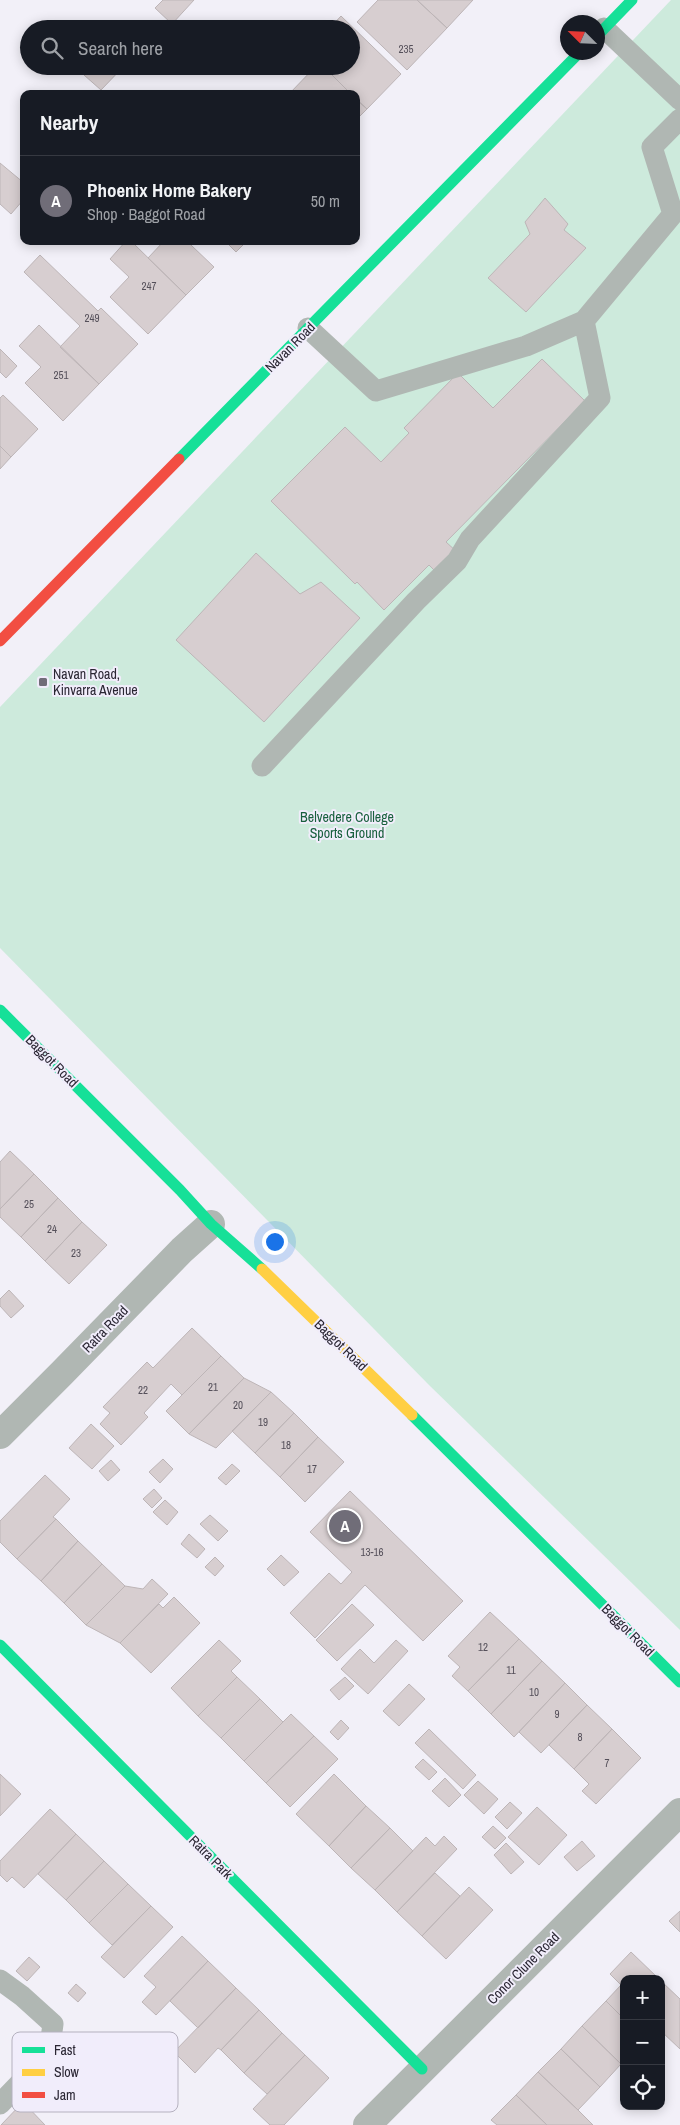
<!DOCTYPE html>
<meta charset="utf-8">
<style>
:root{--surface:#171b24;--page:#20242c;--text:#f1f3f6;--muted:#9ea1a6;--line:#363941;--accent:#706d78}
body{margin:0;font-family:"Archivo Narrow",sans-serif;background:var(--page);color:var(--text)}
.controls{position:absolute;right:15px;bottom:15px;display:grid;overflow:hidden;border-radius:10px;box-shadow:0 2px 12px #0003}
.controls button{width:45px;height:45px;display:grid;place-items:center;padding:0;border:0;border-bottom:1px solid var(--line);background:var(--surface);color:var(--text);font:25px sans-serif}
.compass{position:absolute;left:560px;top:15px;width:45px;height:45px;border-radius:50%;background:var(--surface);box-shadow:0 2px 12px #0003;rotate:294deg}
.you{position:absolute;left:274px;top:1241px;width:18px;height:18px;margin:-12px;border:4px solid #fff;border-radius:50%;background:#1a73e8;box-shadow:0 0 0 8px #1a73e833}
.badge{display:grid;place-items:center;width:32px;height:32px;border-radius:50%;background:var(--accent);color:#fff;font-size:16px;font-weight:700}
.pin{position:absolute;translate:-50% -50%;border:2px solid #fff;box-shadow:0 1px 5px #0006}
.list{margin:0;padding:0;list-style:none}
h2{display:flex;justify-content:space-between;align-items:center;height:65px;margin:0;padding:0 20px;font-size:21px}
h2 small{font-size:16px;font-weight:400;color:var(--muted)}
.list li{display:grid;grid-template-columns:32px 1fr auto;gap:15px;align-items:center;box-sizing:border-box;height:90px;padding:0 20px;border-top:1px solid var(--line)}
.list b{display:block;font-size:19px;white-space:nowrap}
.list p{margin:0;font-size:16px;white-space:nowrap;color:var(--muted)}
.list em{font-size:16px;font-style:normal;color:var(--muted)}
.icon{flex:none;width:28px;height:28px;fill:none;stroke:currentColor;stroke-width:2;stroke-linecap:round;stroke-linejoin:round}
.map{position:relative;flex:none;width:680px;height:2125px;overflow:hidden}
.search{position:absolute;background:var(--surface);box-shadow:0 2px 12px #0003;left:20px;top:20px;width:340px;height:55px;display:flex;align-items:center;gap:12px;box-sizing:border-box;padding:0 18px;border-radius:28px;color:var(--muted);font-size:19px}
.panel{position:absolute;background:var(--surface);box-shadow:0 2px 12px #0003;left:20px;top:90px;width:340px;height:155px;border-radius:10px}
.map>svg:first-child{display:block}
</style>
<div class="map">
<svg width="680" height="2125" viewBox="0 0 680 2125">
<rect width="100%" height="100%" fill="#f2f0f8"/>
<path fill="#cdeadc" d="M 671,0 L 680,0 L 680,1630 L 429,1385 L 0,948 L 0,707 Z"/>
<path fill="#d7ced0" stroke="#bdb5b7" d="M 163,0 L 194,0 L 172,24 L 155,8 Z
M 378,0 L 417,0 L 447,28 L 407,70 L 357,22 Z
M 417,0 L 473,0 L 447,28 Z
M 341,16 L 401,74 L 367,109 L 356,99 L 356,94 L 351,94 L 330,73 L 337,66 L 351,66 L 351,29 L 329,29 Z
M 92,66 L 124,66 L 101,90 L 84,75 Z
M 316,66 L 323,66 L 351,94 L 289,94 Z
M 356,99 L 367,109 L 356,120 Z
M 0,163 L 24,183 L 24,199 L 11,214 L 0,204 Z
M 545,198 L 568,224 L 564,230 L 586,248 L 526,312 L 488,278 L 530,234 L 525,222 Z
M 126,241 L 131,241 L 186,295 L 148,334 L 110,297 L 129,277 L 110,259 Z
M 164,241 L 195,241 L 191,245 L 214,267 L 186,295 L 148,258 Z
M 225,241 L 247,241 L 236,252 Z
M 40,255 L 98,311 L 101,308 L 138,344 L 99,384 L 60,347 L 80,326 L 24,272 Z
M 39,325 L 99,384 L 63,421 L 25,383 L 41,367 L 19,346 Z
M 0,349 L 17,366 L 6,378 L 0,372 Z
M 542,359 L 585,401 L 446,542 L 457,552 L 437,573 L 429,565 L 384,610 L 357,582 L 355,584 L 271,501 L 345,427 L 381,462 L 409,433 L 404,428 L 458,373 L 493,408 Z
M 3,395 L 38,429 L 11,457 L 0,446 L 0,398 Z
M 0,446 L 11,457 L 0,469 Z
M 256,553 L 300,594 L 321,582 L 360,618 L 264,722 L 176,640 Z
M 10,1151 L 34,1174 L 0,1209 L 0,1162 Z
M 34,1174 L 58,1198 L 21,1237 L 0,1217 L 0,1209 Z
M 58,1198 L 82,1222 L 45,1261 L 21,1237 Z
M 82,1222 L 107,1245 L 69,1284 L 45,1261 Z
M 9,1290 L 24,1306 L 11,1318 L 0,1306 L 0,1299 Z
M 192,1328 L 221,1356 L 182,1395 L 171,1384 L 144,1413 L 148,1417 L 121,1445 L 100,1424 L 110,1413 L 103,1407 L 147,1362 L 153,1368 Z
M 221,1356 L 244,1378 L 189,1434 L 166,1411 Z
M 244,1378 L 271,1392 L 216,1448 L 189,1434 Z
M 271,1392 L 294,1413 L 255,1453 L 232,1431 Z
M 294,1413 L 318,1437 L 280,1477 L 255,1453 Z
M 91,1424 L 114,1446 L 92,1469 L 69,1448 Z
M 318,1437 L 344,1462 L 305,1502 L 280,1477 Z
M 163,1459 L 173,1469 L 160,1483 L 149,1472 Z
M 111,1460 L 120,1470 L 108,1481 L 99,1471 Z
M 232,1464 L 240,1471 L 226,1485 L 218,1478 Z
M 45,1475 L 70,1499 L 53,1517 L 56,1519 L 17,1559 L 0,1542 L 0,1521 Z
M 154,1489 L 162,1498 L 152,1508 L 143,1499 Z
M 350,1491 L 463,1601 L 423,1641 L 365,1585 L 315,1638 L 290,1613 L 329,1573 L 341,1584 L 352,1572 L 310,1532 Z
M 165,1500 L 178,1512 L 167,1525 L 153,1512 Z
M 210,1515 L 228,1531 L 218,1541 L 200,1524 Z
M 56,1519 L 78,1541 L 41,1581 L 17,1559 Z
M 189,1534 L 205,1549 L 197,1558 L 181,1544 Z
M 78,1541 L 102,1564 L 64,1603 L 41,1581 Z
M 281,1555 L 299,1572 L 284,1586 L 267,1569 Z
M 215,1557 L 224,1566 L 215,1576 L 205,1567 Z
M 102,1564 L 125,1586 L 86,1625 L 64,1603 Z
M 152,1579 L 168,1594 L 120,1643 L 86,1625 L 125,1586 L 143,1589 Z
M 174,1597 L 200,1623 L 151,1673 L 120,1643 L 159,1604 L 163,1608 Z
M 352,1604 L 374,1625 L 337,1661 L 316,1640 Z
M 490,1612 L 519,1639 L 468,1691 L 452,1676 L 460,1667 L 448,1656 Z
M 519,1639 L 542,1661 L 491,1714 L 468,1691 Z
M 219,1640 L 241,1661 L 231,1671 L 237,1677 L 198,1716 L 171,1688 Z
M 396,1640 L 408,1651 L 368,1694 L 341,1669 L 360,1649 L 374,1663 Z
M 542,1661 L 565,1683 L 514,1737 L 491,1714 Z
M 237,1677 L 260,1699 L 221,1738 L 198,1716 Z
M 345,1677 L 354,1686 L 339,1700 L 330,1690 Z
M 565,1683 L 587,1705 L 541,1753 L 519,1732 Z
M 409,1684 L 425,1699 L 399,1726 L 383,1711 Z
M 260,1699 L 283,1722 L 244,1761 L 221,1738 Z
M 587,1705 L 612,1729 L 574,1769 L 549,1745 Z
M 291,1714 L 314,1736 L 266,1783 L 244,1761 Z
M 341,1720 L 349,1728 L 338,1740 L 330,1732 Z
M 429,1729 L 476,1775 L 463,1789 L 415,1743 Z
M 612,1729 L 641,1758 L 596,1804 L 582,1791 L 589,1784 L 574,1769 Z
M 314,1736 L 338,1759 L 290,1807 L 266,1783 Z
M 423,1759 L 437,1772 L 429,1780 L 415,1767 Z
M 0,1774 L 21,1794 L 0,1816 Z
M 334,1774 L 366,1806 L 329,1846 L 296,1814 Z
M 445,1778 L 461,1795 L 449,1807 L 432,1791 Z
M 478,1781 L 498,1799 L 484,1814 L 464,1795 Z
M 510,1802 L 522,1813 L 507,1829 L 495,1817 Z
M 366,1806 L 390,1828 L 351,1868 L 329,1846 Z
M 537,1807 L 567,1835 L 539,1865 L 508,1837 Z
M 50,1809 L 76,1834 L 24,1888 L 12,1877 L 7,1882 L 0,1875 L 0,1861 Z
M 493,1826 L 506,1838 L 495,1849 L 482,1837 Z
M 390,1828 L 413,1851 L 375,1890 L 351,1868 Z
M 76,1834 L 104,1861 L 66,1900 L 38,1874 Z
M 444,1836 L 457,1849 L 397,1912 L 375,1890 L 426,1837 L 435,1846 Z
M 582,1841 L 595,1856 L 577,1871 L 564,1857 Z
M 506,1843 L 524,1862 L 511,1874 L 494,1855 Z
M 104,1861 L 128,1884 L 89,1923 L 66,1900 Z
M 435,1873 L 460,1896 L 422,1936 L 397,1912 Z
M 128,1884 L 151,1906 L 112,1945 L 89,1923 Z
M 469,1887 L 493,1910 L 446,1959 L 422,1936 Z
M 151,1906 L 173,1927 L 124,1978 L 101,1957 Z
M 680,1911 L 680,1932 L 669,1921 Z
M 182,1936 L 208,1961 L 156,2015 L 142,2002 L 156,1987 L 144,1976 Z
M 631,1952 L 659,1979 L 624,1979 L 624,2019 L 606,2001 L 621,1985 L 610,1974 Z
M 29,1957 L 40,1967 L 27,1981 L 16,1971 Z
M 208,1961 L 236,1988 L 198,2028 L 170,2001 Z
M 661,1981 L 680,1999 L 680,2049 L 661,2031 Z
M 76,1984 L 86,1993 L 78,2002 L 68,1993 Z
M 236,1988 L 259,2010 L 221,2050 L 218,2048 L 195,2073 L 174,2052 Z
M 606,2001 L 624,2019 L 624,2062 L 621,2064 L 582,2026 Z
M 259,2010 L 282,2033 L 244,2073 L 221,2050 Z
M 582,2026 L 621,2064 L 600,2087 L 561,2049 Z
M 282,2033 L 305,2055 L 267,2094 L 244,2073 Z
M 561,2049 L 600,2087 L 578,2110 L 538,2072 Z
M 305,2055 L 329,2078 L 284,2125 L 270,2125 L 253,2109 Z
M 538,2072 L 578,2110 L 593,2125 L 547,2125 L 516,2095 Z
M 516,2095 L 547,2125 L 497,2125 L 491,2120 Z
M 23,2102 L 45,2125 L 1,2125 Z"/>
<g fill="none" stroke-linecap="round" stroke-linejoin="round">
<path stroke="#b0b7b3" stroke-width="21" d="M 604,28 L 680,100
M 308,328 L 376,391 L 526,346 L 584,321 L 673,214 L 652,147 L 680,119
M 262,766 L 416,601 L 457,561 L 470,539 L 600,398 L 584,321
M 0,1980 L 22,1996 L 53,2024 L 49,2053 L 0,2104"/>
<path stroke="#b0b7b3" stroke-width="28" d="M 0,1435 L 62,1373 L 182,1250 L 211,1224
M 367,2125 L 680,1812"/>
<path stroke="#16e098" stroke-width="11" d="M 598,35 L 632,0
M 179,459 L 580,52
M 0,1010 L 180,1190 L 211,1224 L 262,1269
M 412,1415 L 680,1682
M 0,1645 L 422,2069"/>
<path stroke="#ffcf43" stroke-width="11" d="M 262,1269 L 412,1415"/>
<path stroke="#f24e42" stroke-width="11" d="M 0,641 L 179,459"/>
</g>
<rect fill="#706d78" stroke="#f1edfb" stroke-width="2" x="38" y="677" width="10" height="10" rx="2.5"/>
<g text-anchor="middle" stroke-width="4" stroke-linejoin="round" paint-order="stroke">
<g font-size="11" fill="#55505a">
<text x="406" y="53">235</text>
<text x="149" y="290">247</text>
<text x="92" y="322">249</text>
<text x="61" y="379">251</text>
<text x="29" y="1208">25</text>
<text x="52" y="1233">24</text>
<text x="76" y="1257">23</text>
<text x="213" y="1391">21</text>
<text x="143" y="1394">22</text>
<text x="238" y="1409">20</text>
<text x="263" y="1426">19</text>
<text x="286" y="1449">18</text>
<text x="312" y="1473">17</text>
<text x="372" y="1556">13-16</text>
<text x="483" y="1651">12</text>
<text x="511" y="1674">11</text>
<text x="534" y="1696">10</text>
<text x="557" y="1718">9</text>
<text x="580" y="1741">8</text>
<text x="607" y="1767">7</text>
</g>
<g font-size="14" fill="#2a2633" stroke="#f1edfb">
<text transform="translate(290 347) rotate(-45)" y="5">Navan Road</text>
<text transform="translate(52 1061) rotate(45)" y="5">Baggot Road</text>
<text transform="translate(105 1329) rotate(-46)" y="5">Ratra Road</text>
<text transform="translate(341 1345) rotate(44)" y="5">Baggot Road</text>
<text transform="translate(628 1630) rotate(45)" y="5">Baggot Road</text>
<text transform="translate(211 1857) rotate(45)" y="5">Ratra Park</text>
<text transform="translate(523 1968) rotate(-45)" y="5">Conor Clune Road</text>
</g>
<g font-size="14" fill="#2a2633" stroke="#f1edfb" text-anchor="start">
<text x="53" y="679">Navan Road,<tspan x="53" dy="16">Kinvarra Avenue</tspan></text>
</g>
<g font-size="14" fill="#19603e" stroke="#f1edfb">
<text x="347" y="822">Belvedere College<tspan x="347" dy="16">Sports Ground</tspan></text>
</g>
</g>
<rect x="12" y="2032" width="166" height="80" rx="8" fill="#f1edfb" stroke="#b5b1bf" stroke-width="1"/>
<rect x="22" y="2047" width="23" height="6" fill="#16e098"/>
<rect x="22" y="2069" width="23" height="7" fill="#ffcf43"/>
<rect x="22" y="2092" width="23" height="6" fill="#f24e42"/>
<g font-size="14" fill="#2a2633">
<text x="54" y="2055">Fast</text>
<text x="54" y="2077">Slow</text>
<text x="54" y="2100">Jam</text>
</g>
</svg>
<div class="controls">
<button>+</button>
<button>−</button>
<button><svg class="icon" aria-label="locate" viewBox="0 0 24 24"><circle cx="12" cy="12" r="6"/><path d="M12 2v4M12 18v4M2 12h4M18 12h4"/></svg></button>
</div>
<svg class="compass" viewBox="-18 -18 36 36"><path d="M0-13l5 13h-10z" fill="#e53935"/><path d="M0 13l5-13h-10z" fill="#9ea1a6"/></svg>
<div class="you"></div>
<div class="pin badge" style="left:345px;top:1526px">A</div>
<div class="search"><svg class="icon" aria-label="search" viewBox="0 0 24 24"><circle cx="10" cy="10" r="6"/><path d="M15 15l6 6"/></svg>Search here</div>
<section class="panel">
<h2>Nearby<small></small></h2>
<ul class="list">
<li><span class="badge">A</span><div><b>Phoenix Home Bakery</b><p>Shop · Baggot Road</p></div><em>50 m</em></li>
</ul>
</section>
</div>
